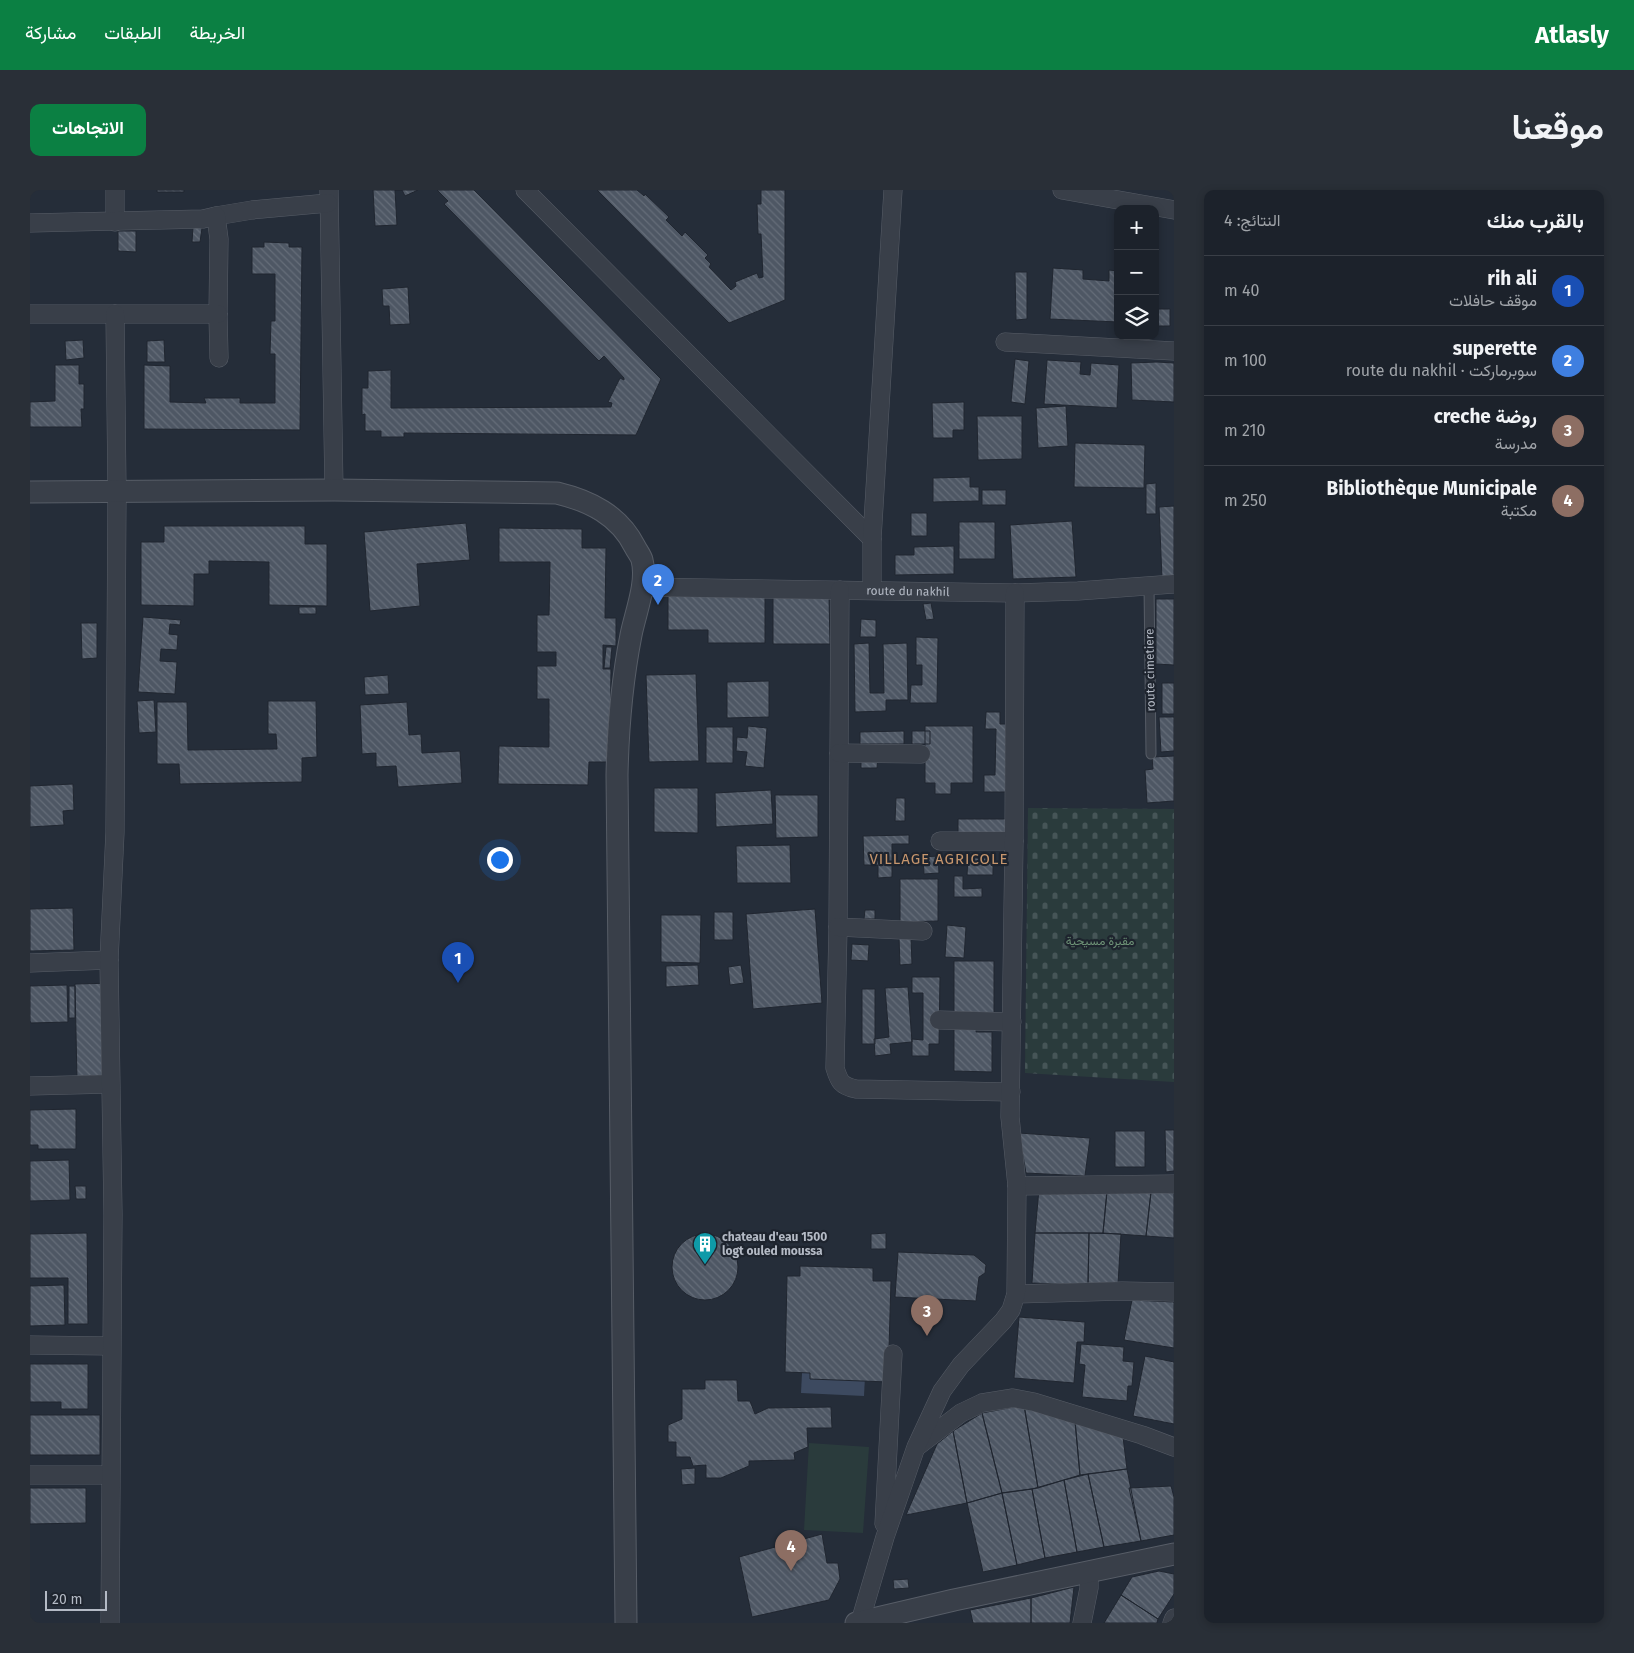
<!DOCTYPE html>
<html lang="ar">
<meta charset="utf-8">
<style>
:root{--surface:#1c222b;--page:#292f37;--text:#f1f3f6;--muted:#a0a4a9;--line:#3a3f47;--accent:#0b8043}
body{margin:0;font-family:"Fira Sans",Vazirmatn,sans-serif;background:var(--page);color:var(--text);direction:rtl}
.controls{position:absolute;right:15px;top:15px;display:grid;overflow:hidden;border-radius:10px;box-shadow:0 2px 8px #0003}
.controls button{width:45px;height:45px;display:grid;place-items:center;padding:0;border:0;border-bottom:1px solid var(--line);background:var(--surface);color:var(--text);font:25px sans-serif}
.scale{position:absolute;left:15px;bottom:12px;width:62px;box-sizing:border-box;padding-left:5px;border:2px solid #b4bac5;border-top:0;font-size:14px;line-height:18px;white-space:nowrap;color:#b4bac5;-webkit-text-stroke:4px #1e242e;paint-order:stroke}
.you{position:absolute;left:469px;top:669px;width:18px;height:18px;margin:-12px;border:4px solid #fff;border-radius:50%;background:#1a73e8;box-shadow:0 0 0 8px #1a73e833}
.badge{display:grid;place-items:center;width:32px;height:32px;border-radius:50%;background:var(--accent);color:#fff;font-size:16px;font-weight:700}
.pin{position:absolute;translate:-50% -41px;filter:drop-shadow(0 1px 2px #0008)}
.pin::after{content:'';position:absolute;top:26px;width:18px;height:15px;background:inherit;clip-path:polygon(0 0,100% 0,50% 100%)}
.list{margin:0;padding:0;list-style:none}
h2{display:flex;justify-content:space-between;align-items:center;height:65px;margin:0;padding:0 20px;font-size:21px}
h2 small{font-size:16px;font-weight:400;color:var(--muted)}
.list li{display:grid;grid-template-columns:32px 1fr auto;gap:15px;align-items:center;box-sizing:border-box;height:70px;padding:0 20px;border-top:1px solid var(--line)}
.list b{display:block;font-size:19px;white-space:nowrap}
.list p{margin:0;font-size:16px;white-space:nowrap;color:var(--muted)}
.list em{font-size:16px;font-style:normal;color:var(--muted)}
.icon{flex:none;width:28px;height:28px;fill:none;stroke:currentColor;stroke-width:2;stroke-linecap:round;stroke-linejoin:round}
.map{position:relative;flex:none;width:1144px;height:1433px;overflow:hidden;direction:ltr;border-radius:10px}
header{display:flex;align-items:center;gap:30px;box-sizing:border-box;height:70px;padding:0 25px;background:var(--accent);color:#fff}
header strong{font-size:24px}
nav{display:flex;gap:28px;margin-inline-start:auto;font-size:18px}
.intro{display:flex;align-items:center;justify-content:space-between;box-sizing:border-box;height:120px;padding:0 30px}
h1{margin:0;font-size:35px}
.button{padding:12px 22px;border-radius:10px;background:var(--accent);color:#fff;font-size:18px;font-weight:700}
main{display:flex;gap:30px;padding:0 30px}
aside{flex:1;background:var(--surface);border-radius:10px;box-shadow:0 2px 8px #0003}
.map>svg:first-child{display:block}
</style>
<header>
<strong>Atlasly</strong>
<nav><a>الخريطة</a><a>الطبقات</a><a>مشاركة</a></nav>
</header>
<div class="intro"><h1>موقعنا</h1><a class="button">الاتجاهات</a></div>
<main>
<aside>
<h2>بالقرب منك<small>النتائج: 4</small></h2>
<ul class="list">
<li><span class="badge" style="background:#1a4fb4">1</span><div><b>rih ali</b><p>موقف حافلات</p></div><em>40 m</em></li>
<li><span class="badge" style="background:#3f7fe0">2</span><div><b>superette</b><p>سوبرماركت · route du nakhil</p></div><em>100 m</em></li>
<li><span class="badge" style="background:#8d6e63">3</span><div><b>روضة creche</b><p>مدرسة</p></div><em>210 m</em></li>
<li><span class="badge" style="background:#8d6e63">4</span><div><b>Bibliothèque Municipale</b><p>مكتبة</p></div><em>250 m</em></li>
</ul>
</aside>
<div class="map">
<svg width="1144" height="1433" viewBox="0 0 1144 1433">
<defs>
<pattern id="cemetery-stones" width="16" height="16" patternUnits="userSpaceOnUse" patternTransform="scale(1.25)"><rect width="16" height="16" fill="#2a3b3c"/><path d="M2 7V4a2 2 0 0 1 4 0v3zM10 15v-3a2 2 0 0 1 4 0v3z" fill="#465557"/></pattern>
<pattern id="building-back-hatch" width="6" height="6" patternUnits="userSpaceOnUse" patternTransform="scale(1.25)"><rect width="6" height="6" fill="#4e5764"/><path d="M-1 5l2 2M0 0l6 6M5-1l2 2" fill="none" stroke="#656d79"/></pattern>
</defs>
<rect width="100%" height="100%" fill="#252d39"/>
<path fill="#2a3b3c" d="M 779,1253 L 839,1257 L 833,1343 L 774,1340 Z"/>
<path fill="url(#cemetery-stones)" d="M 998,618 L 1144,619 L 1144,892 L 995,883 Z"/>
<path fill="#3d4a60" d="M 776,1104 L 839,1107 L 834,1206 L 771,1203 Z"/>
<path fill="url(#building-back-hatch)" stroke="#202630" d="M 127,0 L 154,0 L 154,2 L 127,2 Z
M 343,0 L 372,0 L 365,0 L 367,35 L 345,36 Z
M 372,0 L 388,0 L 375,6 Z
M 407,0 L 444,0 L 631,189 L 606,245 L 374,243 L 374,247 L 351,247 L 351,241 L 335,241 L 335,224 L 332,225 L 332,198 L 338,198 L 338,181 L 361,180 L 361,218 L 581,217 L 582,213 L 578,212 L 590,188 L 594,190 L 594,188 L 574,166 L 569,171 L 414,14 L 418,11 Z
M 567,0 L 607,0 L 614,6 L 615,4 L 639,27 L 636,30 L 652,46 L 655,42 L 678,65 L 675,68 L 681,74 L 679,77 L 701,100 L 706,96 L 705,92 L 727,83 L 729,88 L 733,87 L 731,44 L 728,44 L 727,14 L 731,14 L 731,0 L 755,0 L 755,110 L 699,133 Z
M 163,37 L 172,38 L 170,52 L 162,52 Z
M 88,41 L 106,41 L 106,62 L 88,61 Z
M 234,52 L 259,53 L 259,57 L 272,57 L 270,240 L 114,239 L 114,175 L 140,176 L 140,212 L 176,213 L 174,208 L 210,208 L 210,213 L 245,213 L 245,164 L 240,164 L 241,131 L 245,131 L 245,84 L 222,84 L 222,57 L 234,57 Z
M 1023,78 L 1053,80 L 1053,89 L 1079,91 L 1079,80 L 1088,81 L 1088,132 L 1020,129 Z
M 985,82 L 997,82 L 997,129 L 986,130 Z
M 378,97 L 380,134 L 360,135 L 359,116 L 353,116 L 352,99 Z
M 1126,119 L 1140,119 L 1140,136 L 1126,136 Z
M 53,150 L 54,168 L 36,170 L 35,151 Z
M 134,150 L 135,172 L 117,172 L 117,151 Z
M 985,169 L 999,171 L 995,214 L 981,212 Z
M 1017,170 L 1051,172 L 1050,184 L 1060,185 L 1061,173 L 1089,175 L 1087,218 L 1014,214 Z
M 1127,172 L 1144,173 L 1144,212 L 1102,210 L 1101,173 Z
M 25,175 L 49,175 L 49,194 L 54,194 L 54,219 L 51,219 L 52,237 L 0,237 L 0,212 L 25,211 Z
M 934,212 L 934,240 L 923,240 L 923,248 L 903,248 L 902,213 Z
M 1036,216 L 1038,256 L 1008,258 L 1006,218 Z
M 947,226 L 992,226 L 992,269 L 948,270 Z
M 1045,253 L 1115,255 L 1114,298 L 1044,297 Z
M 940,287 L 940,297 L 949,297 L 949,311 L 903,312 L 903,288 Z
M 1126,293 L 1126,324 L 1116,324 L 1116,294 Z
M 952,300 L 976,300 L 976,315 L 952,315 Z
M 1144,316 L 1144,389 L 1132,389 L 1129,317 Z
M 881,323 L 897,323 L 897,346 L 881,346 Z
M 1042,331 L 1046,387 L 983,389 L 980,335 Z
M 929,332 L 965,332 L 965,369 L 929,369 Z
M 436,333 L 440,370 L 387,374 L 390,416 L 340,421 L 334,342 Z
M 134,336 L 275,336 L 275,354 L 297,354 L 297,416 L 239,415 L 239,372 L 179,371 L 179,384 L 164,384 L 164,416 L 111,415 L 111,352 L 134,352 Z
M 469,338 L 552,339 L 552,358 L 576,358 L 575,428 L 586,428 L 586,456 L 573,455 L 573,479 L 581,479 L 580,572 L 559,572 L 558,595 L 468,594 L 469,556 L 519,557 L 519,509 L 507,509 L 507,476 L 526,476 L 526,462 L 507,462 L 507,425 L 519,425 L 520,372 L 469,372 Z
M 924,356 L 924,384 L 865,385 L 865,365 L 884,365 L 884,357 Z
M 735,402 L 735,453 L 678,453 L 678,440 L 638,440 L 638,403 Z
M 743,406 L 799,406 L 800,454 L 743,454 Z
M 1126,409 L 1144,409 L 1144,475 L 1126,474 Z
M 901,413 L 904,429 L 896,430 L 893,414 Z
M 269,417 L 286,417 L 286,424 L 269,424 Z
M 113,427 L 151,430 L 150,435 L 140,434 L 139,444 L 148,445 L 147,460 L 131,459 L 130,471 L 147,472 L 145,504 L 108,502 Z
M 831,429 L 846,430 L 846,447 L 830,447 Z
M 51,433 L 67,433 L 67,468 L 52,469 Z
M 886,447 L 908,448 L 907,513 L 880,513 L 881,495 L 892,495 L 892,475 L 886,475 Z
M 839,453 L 840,503 L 854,503 L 853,454 L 877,453 L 878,510 L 856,510 L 856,521 L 825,522 L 824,454 Z
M 576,457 L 582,457 L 580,478 L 574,478 Z
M 666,484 L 669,571 L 619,572 L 616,485 Z
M 358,485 L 359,504 L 335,505 L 334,487 Z
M 739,491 L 739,527 L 697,528 L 697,492 Z
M 1132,493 L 1144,493 L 1144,524 L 1132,524 Z
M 124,510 L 126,542 L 109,543 L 107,511 Z
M 238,511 L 286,511 L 287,567 L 272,568 L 272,592 L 150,594 L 149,574 L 127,574 L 127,512 L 157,512 L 158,560 L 247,559 L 246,544 L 238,544 Z
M 377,512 L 379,545 L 391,544 L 392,563 L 430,561 L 432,593 L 368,597 L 366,576 L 346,577 L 346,563 L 332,564 L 330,515 Z
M 956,522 L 970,522 L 970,534 L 982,534 L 977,602 L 954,602 L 954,585 L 965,585 L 966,539 L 955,539 Z
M 1129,527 L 1144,527 L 1144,561 L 1131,562 Z
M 718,536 L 737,538 L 734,578 L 715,576 L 717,562 L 706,561 L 707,547 L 717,548 Z
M 895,536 L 943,536 L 943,593 L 921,593 L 921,604 L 905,604 L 905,593 L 895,593 Z
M 676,537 L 703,537 L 703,573 L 676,573 Z
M 874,541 L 874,554 L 830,554 L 830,542 Z
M 882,541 L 900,541 L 900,554 L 882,554 Z
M 1144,566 L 1144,611 L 1117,613 L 1115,580 L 1123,579 L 1122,567 Z
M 831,567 L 848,567 L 847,578 L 831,578 Z
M 43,594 L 44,620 L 33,621 L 34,635 L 0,637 L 0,596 Z
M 624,598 L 668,598 L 668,643 L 624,642 Z
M 741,600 L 743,634 L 686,637 L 685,603 Z
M 745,605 L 788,605 L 788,647 L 746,648 Z
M 866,608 L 875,608 L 875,631 L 865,631 Z
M 928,629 L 979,629 L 979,645 L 928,645 Z
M 879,645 L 879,654 L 862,654 L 862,687 L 848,688 L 848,675 L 834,675 L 833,646 Z
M 760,655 L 761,693 L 707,693 L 706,656 Z
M 908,666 L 909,683 L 894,684 L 893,667 Z
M 938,668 L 963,668 L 963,685 L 937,685 Z
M 924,686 L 933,686 L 933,699 L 952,698 L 952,707 L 924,707 Z
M 870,689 L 908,689 L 908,731 L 870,732 Z
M 43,718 L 44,760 L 0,761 L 0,719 Z
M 785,719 L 792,813 L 723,819 L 716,724 Z
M 835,720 L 845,720 L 845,729 L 834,729 Z
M 684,722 L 703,722 L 703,750 L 684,750 Z
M 631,725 L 671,725 L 670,773 L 631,772 Z
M 917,735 L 936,737 L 934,768 L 915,767 Z
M 881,747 L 882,774 L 870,775 L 869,748 Z
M 822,754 L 839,755 L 838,771 L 821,770 Z
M 924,771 L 964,771 L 964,826 L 924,826 Z
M 668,775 L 669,795 L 636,797 L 636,776 Z
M 711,775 L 714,793 L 700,795 L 698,777 Z
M 882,787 L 910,787 L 909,854 L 899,854 L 899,866 L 882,866 L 882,849 L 893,850 L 893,803 L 882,803 Z
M 86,793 L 88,890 L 47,891 L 45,794 Z
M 37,795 L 38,832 L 1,833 L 0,831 L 0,796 Z
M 39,796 L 45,796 L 45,828 L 39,828 Z
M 878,797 L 882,852 L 860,854 L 861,864 L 845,866 L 844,849 L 859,847 L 855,798 Z
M 832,799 L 845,799 L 845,854 L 832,854 Z
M 924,834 L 946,834 L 946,842 L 962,842 L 962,882 L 924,881 Z
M 46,919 L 46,959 L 8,959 L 8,955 L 0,955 L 0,920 Z
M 1135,940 L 1144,940 L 1144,981 L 1136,982 Z
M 1085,941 L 1115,941 L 1115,977 L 1085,977 Z
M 989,943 L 1060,948 L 1055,986 L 996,983 Z
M 39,970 L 40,1010 L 0,1011 L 0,971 Z
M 45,996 L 56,996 L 56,1009 L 46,1009 Z
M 1009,999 L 1077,1001 L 1073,1043 L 1005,1043 Z
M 1077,1001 L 1121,1002 L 1116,1046 L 1073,1043 Z
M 1121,1002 L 1144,1003 L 1144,1048 L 1116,1046 Z
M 57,1043 L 58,1134 L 38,1134 L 38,1088 L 0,1088 L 0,1044 Z
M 856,1043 L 856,1059 L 841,1059 L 841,1044 Z
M 1005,1043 L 1059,1043 L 1058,1095 L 1002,1093 Z
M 1059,1043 L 1091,1044 L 1088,1094 L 1058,1095 Z
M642 1077a33 33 0 1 1 66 0a33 33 0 1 1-66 0Z
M 868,1062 L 944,1065 L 956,1075 L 955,1083 L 949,1087 L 946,1111 L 865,1107 Z
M 770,1076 L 843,1078 L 843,1091 L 861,1091 L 858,1192 L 780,1189 L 780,1183 L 755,1182 L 757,1086 L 770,1086 Z
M 34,1095 L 35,1135 L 0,1136 L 0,1096 Z
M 1102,1110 L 1144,1112 L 1144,1158 L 1094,1150 Z
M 989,1127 L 1055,1132 L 1054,1152 L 1047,1152 L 1044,1193 L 984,1188 Z
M 1051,1154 L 1094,1157 L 1093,1171 L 1104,1172 L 1102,1196 L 1098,1196 L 1097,1211 L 1052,1207 L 1055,1175 L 1049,1174 Z
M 1115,1166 L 1144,1172 L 1144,1234 L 1103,1226 Z
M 0,1174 L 58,1174 L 58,1219 L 31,1219 L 31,1212 L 0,1212 Z
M 675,1190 L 707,1190 L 708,1211 L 720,1211 L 725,1224 L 738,1218 L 801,1217 L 802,1238 L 777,1238 L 778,1257 L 764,1263 L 765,1270 L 719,1271 L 719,1276 L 691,1288 L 676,1288 L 676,1275 L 663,1276 L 660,1267 L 646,1267 L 646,1252 L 638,1252 L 638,1235 L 652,1229 L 652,1199 L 675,1199 Z
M 994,1215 L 1045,1231 L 1050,1285 L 1008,1298 Z
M 994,1215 L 1008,1298 L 972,1303 L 952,1223 Z
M 952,1223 L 972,1303 L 937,1313 L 923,1241 Z
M 0,1225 L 70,1225 L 70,1265 L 0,1265 Z
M 1045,1231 L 1093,1247 L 1097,1279 L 1050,1285 Z
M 923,1241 L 937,1313 L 876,1325 L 907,1254 Z
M 665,1278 L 665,1294 L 652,1295 L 651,1279 Z
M 1097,1279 L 1111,1351 L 1074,1357 L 1058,1284 Z
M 1058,1284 L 1074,1357 L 1047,1362 L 1034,1290 Z
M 1034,1290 L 1047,1362 L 1015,1368 L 1002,1299 Z
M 1141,1296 L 1144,1307 L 1144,1345 L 1111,1351 L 1099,1298 Z
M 0,1298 L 56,1298 L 56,1333 L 0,1334 Z
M 1002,1299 L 1015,1368 L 987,1375 L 972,1303 Z
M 972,1303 L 987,1375 L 953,1382 L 937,1313 Z
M 792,1344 L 797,1373 L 808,1373 L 810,1389 L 799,1410 L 722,1427 L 709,1367 Z
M 1129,1381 L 1144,1384 L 1144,1404 L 1128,1429 L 1091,1405 L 1102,1387 Z
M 878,1389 L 879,1398 L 864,1399 L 863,1390 Z
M 1044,1397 L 1040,1433 L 1001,1433 L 1001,1408 Z
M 1091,1405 L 1128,1429 L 1127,1433 L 1074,1433 Z
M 1001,1408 L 1001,1433 L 943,1433 L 940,1420 Z"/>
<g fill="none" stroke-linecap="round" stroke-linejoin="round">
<g stroke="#575d67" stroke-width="11">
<path id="service" d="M 1119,395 L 1121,564"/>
</g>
<g stroke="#575d67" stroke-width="19">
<g id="minor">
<path d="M 85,0 L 85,32"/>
<path d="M 299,0 L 304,300"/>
<path d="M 495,0 L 842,349"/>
<path d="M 1032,0 L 1144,20"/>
<path d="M 186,26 L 222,20 L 298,13"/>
<path d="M 0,33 L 173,29 L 186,26 L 189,49 L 188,124 L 189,168"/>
<path d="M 0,124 L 188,124"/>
<path d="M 975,152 L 1144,161"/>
<path id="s1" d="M 613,397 L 985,403 L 1048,401 L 1144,394"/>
<path d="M 810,400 L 808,737 L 805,878 C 809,891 811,896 826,899 L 981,902"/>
<path d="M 842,400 L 842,349 L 863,0"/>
<path d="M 809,563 L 891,564"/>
<path d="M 910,651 L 984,651"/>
<path d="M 808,737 L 893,741"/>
<path d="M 0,773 L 79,770"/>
<path d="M 909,830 L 982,832"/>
<path d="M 0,896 L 80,894"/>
<path d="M 987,996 L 1144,994"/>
<path d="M 986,1104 L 1092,1101 L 1144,1102"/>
<path d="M 0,1155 L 81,1156"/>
<path d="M 888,1256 L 931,1223 L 952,1213 L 983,1208 L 1004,1212 L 1112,1245 L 1144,1257"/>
<path d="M 0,1285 L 80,1285"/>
<path d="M 854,1334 L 863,1164"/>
<path d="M 830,1432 L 855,1347 L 886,1257 L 912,1201 L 931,1175 L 973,1131 L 981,1120 L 986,1104 L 987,996 L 980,927 L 984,651 L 985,403"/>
<path d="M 80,1433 L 83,1024 L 79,770 L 85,642 L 87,301 L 85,124"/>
<path d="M 1052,1433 L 1059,1398 L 1059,1382"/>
<path d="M 1142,1433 L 1144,1428"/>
</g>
</g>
<g stroke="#575d67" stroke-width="23">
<path id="tertiary" d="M 0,302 L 304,300 L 527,303 C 560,311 589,325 605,357 C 607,361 611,366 612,370 C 618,392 605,424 601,445 C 592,491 588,538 587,585 L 596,1433
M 826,1433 L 924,1410 L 1144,1364"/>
</g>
<use href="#service" stroke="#393f49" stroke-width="9"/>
<use href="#minor" stroke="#393f49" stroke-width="18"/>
<use href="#tertiary" stroke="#393f49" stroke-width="21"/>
</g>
<defs>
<g id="building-pin" transform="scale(1.25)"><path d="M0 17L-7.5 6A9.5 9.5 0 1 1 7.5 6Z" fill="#0f9aa8" stroke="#1e242e"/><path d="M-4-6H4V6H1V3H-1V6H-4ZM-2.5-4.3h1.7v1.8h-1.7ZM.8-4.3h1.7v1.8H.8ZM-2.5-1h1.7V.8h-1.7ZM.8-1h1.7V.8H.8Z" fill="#fff"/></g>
</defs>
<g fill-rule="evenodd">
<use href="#building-pin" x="675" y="1054"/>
</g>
<g text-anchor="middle" stroke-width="4.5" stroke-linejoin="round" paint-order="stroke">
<g font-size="12" fill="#b4bac5" stroke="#1e242e">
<text dy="4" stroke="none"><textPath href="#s1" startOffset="265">route du nakhil</textPath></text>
<text transform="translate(1120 480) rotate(-91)" y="4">route cimetiere</text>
</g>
<g font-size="12" fill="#6e9377" stroke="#1e242e">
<text x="1070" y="755">مقبرة مسيحية</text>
</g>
<g font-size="12" font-weight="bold" fill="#b4bac5" stroke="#1e242e" text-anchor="start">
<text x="692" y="1051">chateau d'eau 1500<tspan x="692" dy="14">logt ouled moussa</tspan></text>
</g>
<g font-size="15" letter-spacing="1" fill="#c7966d" stroke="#1e242e">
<text x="909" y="674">VILLAGE AGRICOLE</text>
</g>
</g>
</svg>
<div class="controls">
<button>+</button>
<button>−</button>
<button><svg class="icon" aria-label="layers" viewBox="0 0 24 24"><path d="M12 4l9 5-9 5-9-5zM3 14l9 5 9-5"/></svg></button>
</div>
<div class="scale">20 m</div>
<div class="you"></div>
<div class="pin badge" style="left:428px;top:793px;background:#1a4fb4">1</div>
<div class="pin badge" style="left:628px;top:415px;background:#3f7fe0">2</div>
<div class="pin badge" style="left:897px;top:1146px;background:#8d6e63">3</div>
<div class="pin badge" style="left:761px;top:1381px;background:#8d6e63">4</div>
</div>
</main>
